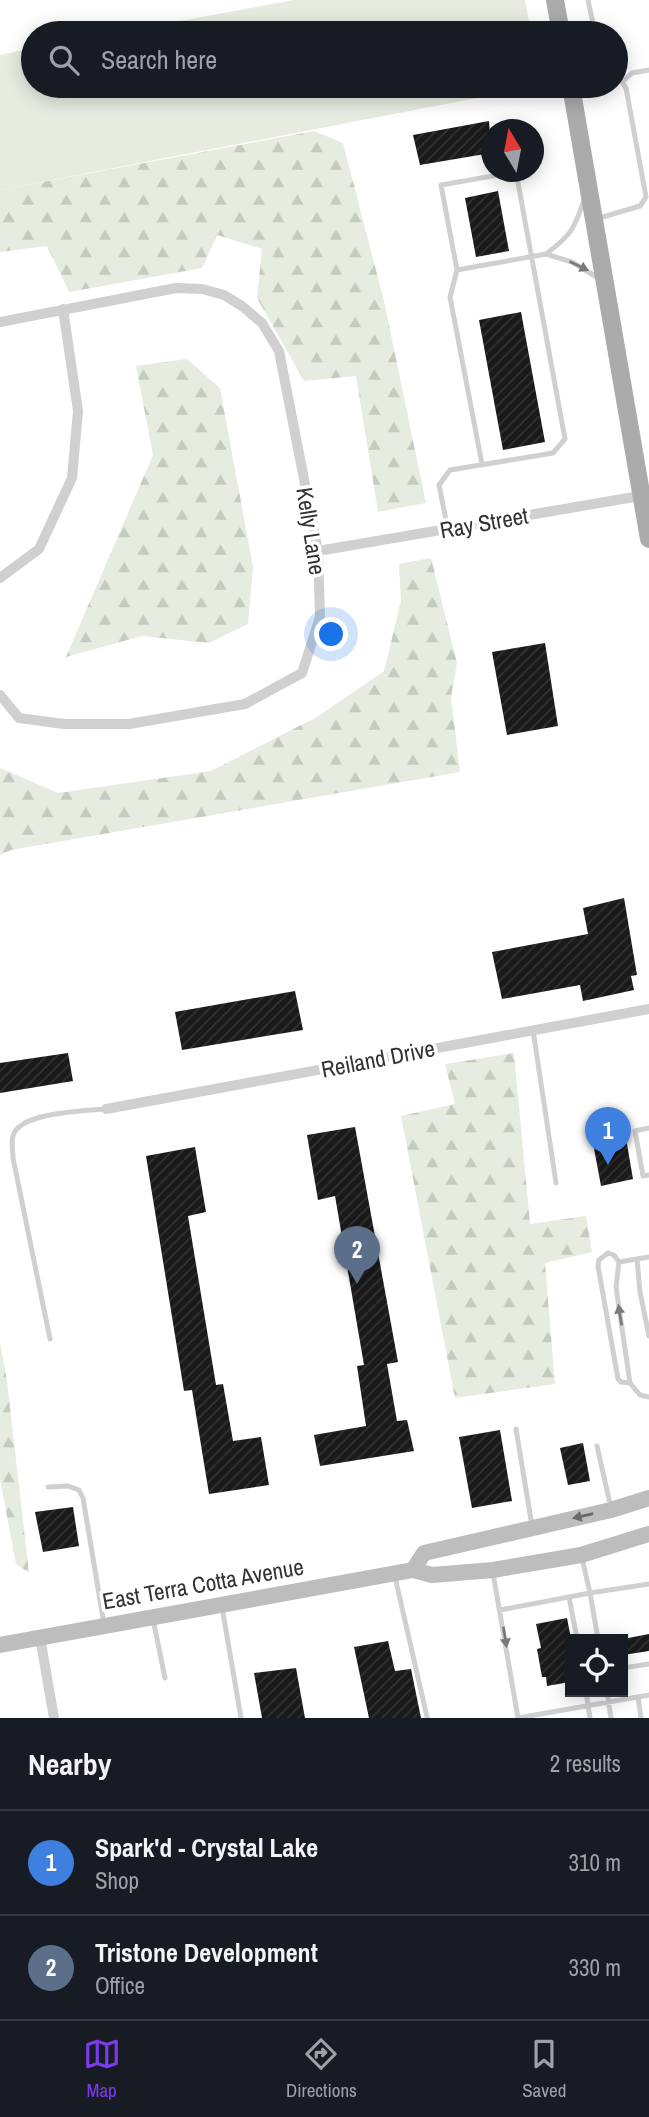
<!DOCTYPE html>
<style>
:root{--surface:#171b24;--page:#242831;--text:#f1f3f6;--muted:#9ea1a6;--line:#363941;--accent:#7c3aed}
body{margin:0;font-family:"Archivo Narrow",sans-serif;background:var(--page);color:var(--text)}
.controls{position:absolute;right:21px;bottom:21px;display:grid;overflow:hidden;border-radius:0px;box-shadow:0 4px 18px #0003}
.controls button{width:63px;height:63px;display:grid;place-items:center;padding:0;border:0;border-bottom:2px solid var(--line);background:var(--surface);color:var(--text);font:35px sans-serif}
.compass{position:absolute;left:481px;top:119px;width:63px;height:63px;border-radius:50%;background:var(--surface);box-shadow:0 4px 18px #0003;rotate:350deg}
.you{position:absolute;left:332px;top:635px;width:24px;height:24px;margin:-18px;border:5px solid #fff;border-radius:50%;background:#1a73e8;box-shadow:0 0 0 10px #1a73e833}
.badge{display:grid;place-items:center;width:46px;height:46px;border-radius:50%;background:var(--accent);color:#fff;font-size:23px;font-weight:700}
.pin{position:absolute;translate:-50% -58px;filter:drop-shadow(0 2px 4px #0008)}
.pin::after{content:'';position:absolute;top:37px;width:24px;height:21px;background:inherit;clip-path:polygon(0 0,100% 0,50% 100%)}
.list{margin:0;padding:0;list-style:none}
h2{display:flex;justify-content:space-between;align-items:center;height:91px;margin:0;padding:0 28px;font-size:30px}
h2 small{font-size:23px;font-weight:400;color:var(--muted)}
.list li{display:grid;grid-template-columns:46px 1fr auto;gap:21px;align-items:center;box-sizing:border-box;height:105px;padding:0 28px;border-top:2px solid var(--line)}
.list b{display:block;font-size:26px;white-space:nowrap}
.list p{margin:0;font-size:23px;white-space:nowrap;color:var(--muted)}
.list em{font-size:23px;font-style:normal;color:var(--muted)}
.icon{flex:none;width:38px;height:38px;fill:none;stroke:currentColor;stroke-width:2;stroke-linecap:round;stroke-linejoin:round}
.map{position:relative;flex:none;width:649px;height:1718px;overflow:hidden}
.search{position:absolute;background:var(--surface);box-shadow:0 4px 18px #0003;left:21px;right:21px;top:21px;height:77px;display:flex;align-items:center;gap:18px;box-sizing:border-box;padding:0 24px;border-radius:38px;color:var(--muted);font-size:26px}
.sheet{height:301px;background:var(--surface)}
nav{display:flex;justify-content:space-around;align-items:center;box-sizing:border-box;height:98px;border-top:2px solid var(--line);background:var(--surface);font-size:19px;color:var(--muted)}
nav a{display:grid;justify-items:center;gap:4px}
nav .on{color:var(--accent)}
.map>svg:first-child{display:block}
</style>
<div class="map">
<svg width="649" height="1718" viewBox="0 0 649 1718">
<defs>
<pattern id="forest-firs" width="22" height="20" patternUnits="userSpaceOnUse" patternTransform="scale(1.75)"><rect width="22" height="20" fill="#e6ecdf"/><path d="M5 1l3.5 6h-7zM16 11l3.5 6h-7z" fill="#c6cbc0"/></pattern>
<pattern id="building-hatch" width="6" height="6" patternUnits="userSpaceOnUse" patternTransform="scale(1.75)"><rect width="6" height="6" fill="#1a1a1a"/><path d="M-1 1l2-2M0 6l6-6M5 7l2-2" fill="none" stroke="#333"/></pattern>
</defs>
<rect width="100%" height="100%" fill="#fff"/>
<path fill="#e6ecdf" d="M 294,0 L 525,0 L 531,33 L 115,33 Z
M 33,48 L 33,86 L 539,86 L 0,190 L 0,55 Z"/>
<path fill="url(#forest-firs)" d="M 314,131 L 343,143 L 384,301 L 426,503 L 378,512 L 356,376 L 304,381 L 257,298 L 262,249 L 217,235 L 202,268 L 69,292 L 47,246 L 0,252 L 0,190 Z
M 187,359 L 220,388 L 253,567 L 248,624 L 209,643 L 142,636 L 66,657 L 153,455 L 136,366 Z
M 431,558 L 457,663 L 451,697 L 460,772 L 11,850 L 0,855 L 0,768 L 58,793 L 211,771 L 317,717 L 384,671 L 401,601 L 399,564 Z
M 514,1053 L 530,1224 L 586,1216 L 592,1252 L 545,1263 L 555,1384 L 455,1398 L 401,1116 L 455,1104 L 445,1064 Z
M 0,1342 L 7,1381 L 29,1573 L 16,1564 L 0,1479 Z"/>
<path fill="url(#building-hatch)" d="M 489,121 L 491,153 L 420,165 L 413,135 Z
M 498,191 L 509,251 L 476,257 L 465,198 Z
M 521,312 L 545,442 L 503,450 L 479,320 Z
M 545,643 L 558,726 L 507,735 L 492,652 Z
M 624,898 L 637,975 L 631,976 L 634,990 L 583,1001 L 580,985 L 502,999 L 492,952 L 588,934 L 583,908 Z
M 295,991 L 303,1030 L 182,1050 L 175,1012 Z
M 68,1053 L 73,1081 L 0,1093 L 0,1063 Z
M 623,1121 L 633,1179 L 601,1186 L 590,1127 Z
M 355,1127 L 398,1362 L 387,1364 L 397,1421 L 407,1420 L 414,1451 L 320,1466 L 314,1435 L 366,1426 L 357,1366 L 364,1365 L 335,1196 L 318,1200 L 307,1135 Z
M 195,1147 L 206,1212 L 188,1216 L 216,1385 L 223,1384 L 233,1441 L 261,1437 L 269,1485 L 209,1494 L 192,1390 L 184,1391 L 146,1156 Z
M 500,1430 L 512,1501 L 472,1508 L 459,1437 Z
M 583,1443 L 590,1481 L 568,1485 L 560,1448 Z
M 73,1507 L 79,1546 L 43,1552 L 35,1512 Z
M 567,1618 L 571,1639 L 570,1682 L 547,1686 L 546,1677 L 542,1677 L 537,1649 L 541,1648 L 536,1624 Z
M 649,1634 L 649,1651 L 623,1655 L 623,1639 Z
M 388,1641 L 395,1671 L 411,1669 L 421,1718 L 369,1718 L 354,1647 Z
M 296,1668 L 305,1718 L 262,1718 L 254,1673 Z"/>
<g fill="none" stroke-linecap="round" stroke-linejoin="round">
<path stroke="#d0d0d0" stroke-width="5" d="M 588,0 L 595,33
M 622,82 L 632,73 L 649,70
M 574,88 L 586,86
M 584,200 C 574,230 571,235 546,254 L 572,262 L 598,278
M 596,219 L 640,206 L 646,197 L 626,88 L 622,82 L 616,80
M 457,270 L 450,297 L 482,464
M 448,530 L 439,485 L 450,470 L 553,453 L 565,439 L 516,172 L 441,185 L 457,270 L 546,254
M 533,1030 L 556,1183
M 649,1128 L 635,1131 L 643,1176 L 649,1175
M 637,1259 L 640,1292 L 649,1336
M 619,1262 L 649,1257
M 50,1339 L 13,1158 C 13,1151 11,1142 13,1136 C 19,1112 85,1111 106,1109
M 630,1383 L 621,1382 L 618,1379 L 598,1266 L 599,1260 L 608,1253 L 614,1255 L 619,1262 L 616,1287 L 630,1383 L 640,1395 L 649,1397
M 516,1429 L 532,1526
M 597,1446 L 611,1508
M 48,1487 L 68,1486 L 79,1490 L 83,1498 L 104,1624
M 582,1558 L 590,1593 L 649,1584
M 493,1573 L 518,1718
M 395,1577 L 427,1717
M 569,1597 L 577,1639
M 222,1607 L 241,1718
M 500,1610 L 590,1593 L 598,1639
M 153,1619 L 165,1678
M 623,1668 L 649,1664
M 586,1692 L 590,1718
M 607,1692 L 611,1718
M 638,1697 L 641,1718
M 518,1718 L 649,1695"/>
<path stroke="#d0d0d0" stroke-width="10" d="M 0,322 L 176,288 L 202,289 L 224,295 L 242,306 L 262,323 L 279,351 L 318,551 L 320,617 L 302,673 L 245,704 L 129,724 L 64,724 L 19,718 L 0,695
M 318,551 L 646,495
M 0,578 L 39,549 L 72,478 L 78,411 L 63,309
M 106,1109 L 649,1009
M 40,1637 L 54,1718"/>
<path stroke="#bdbdbd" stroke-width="16" d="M 413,1570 L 424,1553 L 611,1510 L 649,1498
M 0,1645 L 413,1570 L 432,1575 L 493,1570 L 581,1555 L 649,1534"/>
<path stroke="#ababab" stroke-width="18" d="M 555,0 L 561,33
M 571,86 L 649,539"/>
</g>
<defs><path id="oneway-solid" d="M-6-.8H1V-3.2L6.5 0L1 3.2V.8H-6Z" transform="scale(1.75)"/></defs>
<g fill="#7a7a7a">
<use href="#oneway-solid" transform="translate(579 266) rotate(26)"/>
<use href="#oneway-solid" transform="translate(620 1315) rotate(-99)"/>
<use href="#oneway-solid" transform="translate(505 1637) rotate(81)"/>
</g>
<use fill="#6a6a6a" href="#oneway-solid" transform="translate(583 1516) rotate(167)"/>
<g text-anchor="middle" stroke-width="7" stroke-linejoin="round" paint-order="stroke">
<g font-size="23" fill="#333" stroke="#fff">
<text transform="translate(484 523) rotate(-10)" y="8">Ray Street</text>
<text transform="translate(311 531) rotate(81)" y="8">Kelly Lane</text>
<text transform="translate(378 1059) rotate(-11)" y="8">Reiland Drive</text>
<text transform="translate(203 1584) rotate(-10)" y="8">East Terra Cotta Avenue</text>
</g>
</g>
</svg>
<div class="controls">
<button><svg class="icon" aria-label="locate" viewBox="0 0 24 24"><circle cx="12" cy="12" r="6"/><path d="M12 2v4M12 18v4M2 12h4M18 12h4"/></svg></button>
</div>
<svg class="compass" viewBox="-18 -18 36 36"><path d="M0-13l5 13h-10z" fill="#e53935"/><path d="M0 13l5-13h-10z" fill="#9ea1a6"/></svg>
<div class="you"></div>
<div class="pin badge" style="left:608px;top:1165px;background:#3f7fe0">1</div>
<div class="pin badge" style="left:357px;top:1284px;background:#5c6f8a">2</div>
<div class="search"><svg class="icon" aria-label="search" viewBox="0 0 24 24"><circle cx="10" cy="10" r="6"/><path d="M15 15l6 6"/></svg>Search here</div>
</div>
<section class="sheet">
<h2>Nearby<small>2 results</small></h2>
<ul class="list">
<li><span class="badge" style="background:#3f7fe0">1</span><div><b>Spark'd - Crystal Lake</b><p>Shop</p></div><em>310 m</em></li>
<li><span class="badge" style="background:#5c6f8a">2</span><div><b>Tristone Development</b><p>Office</p></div><em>330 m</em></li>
</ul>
</section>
<nav>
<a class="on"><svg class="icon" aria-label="map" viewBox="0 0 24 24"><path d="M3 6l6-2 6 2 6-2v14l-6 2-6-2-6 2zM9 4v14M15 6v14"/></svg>Map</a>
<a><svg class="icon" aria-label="directions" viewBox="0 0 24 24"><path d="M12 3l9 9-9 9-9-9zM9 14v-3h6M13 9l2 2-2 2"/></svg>Directions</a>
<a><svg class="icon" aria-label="saved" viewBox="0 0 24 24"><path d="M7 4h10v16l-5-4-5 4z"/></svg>Saved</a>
</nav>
